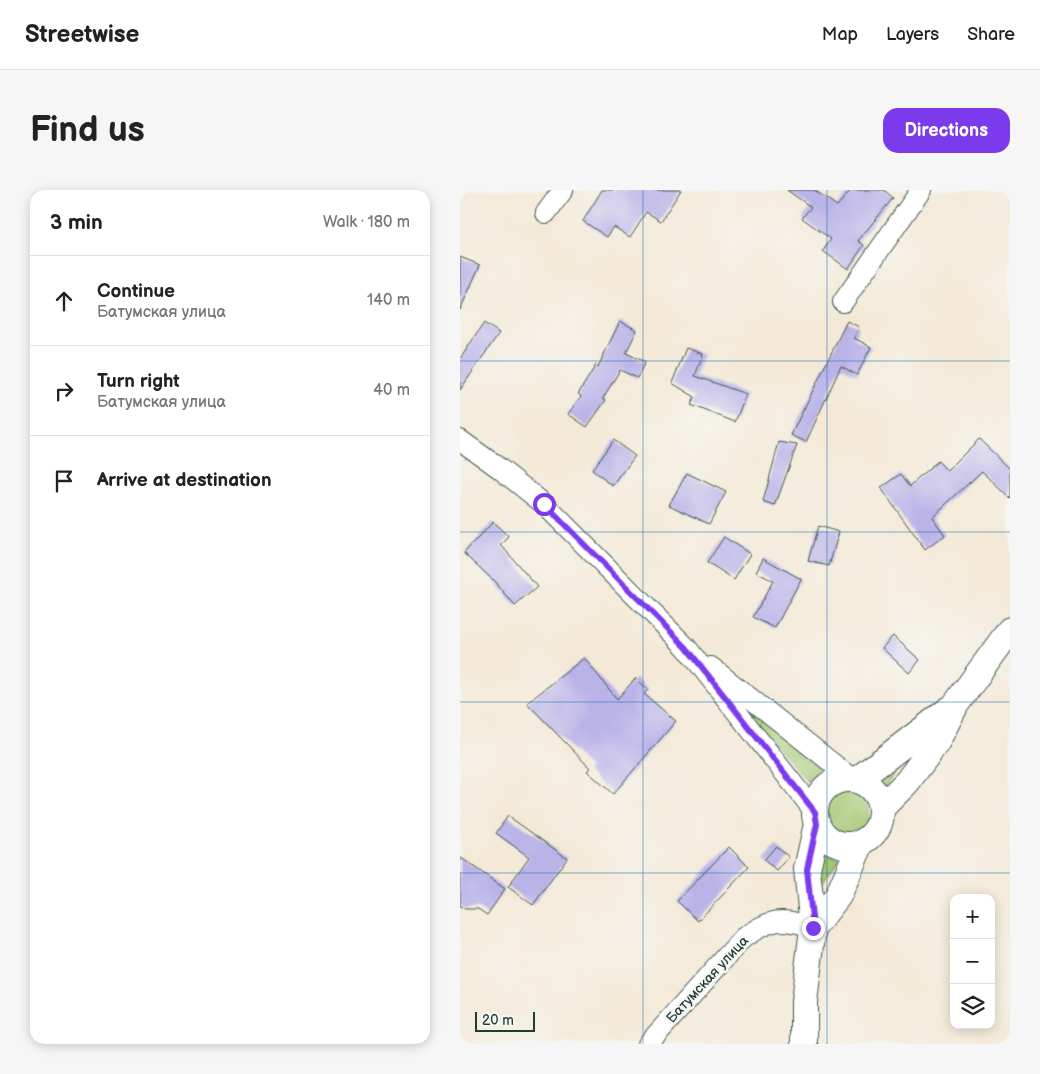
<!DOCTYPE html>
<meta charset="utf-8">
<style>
:root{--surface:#fff;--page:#f6f6f6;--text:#222;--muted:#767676;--line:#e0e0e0;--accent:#7c3aed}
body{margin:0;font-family:"Balsamiq Sans",sans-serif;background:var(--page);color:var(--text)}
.controls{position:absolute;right:15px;bottom:15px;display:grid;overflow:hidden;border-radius:10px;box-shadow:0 2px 12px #0003}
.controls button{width:45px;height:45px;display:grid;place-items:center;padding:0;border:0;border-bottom:1px solid var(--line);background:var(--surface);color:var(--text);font:25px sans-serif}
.scale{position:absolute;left:15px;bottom:12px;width:60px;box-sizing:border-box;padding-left:5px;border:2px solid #1f3d34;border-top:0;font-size:14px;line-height:18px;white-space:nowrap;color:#1f3d34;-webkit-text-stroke:4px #f6f6f2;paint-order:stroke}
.stop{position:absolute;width:15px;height:15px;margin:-11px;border:4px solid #7c3aed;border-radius:50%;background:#fff}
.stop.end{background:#7c3aed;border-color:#fff;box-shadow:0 1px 5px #0008}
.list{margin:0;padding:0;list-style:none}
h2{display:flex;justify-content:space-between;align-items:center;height:65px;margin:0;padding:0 20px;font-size:21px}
h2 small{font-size:16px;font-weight:400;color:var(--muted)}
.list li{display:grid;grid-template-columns:32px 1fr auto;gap:15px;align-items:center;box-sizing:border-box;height:90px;padding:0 20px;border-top:1px solid var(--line)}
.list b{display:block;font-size:19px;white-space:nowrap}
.list p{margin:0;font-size:16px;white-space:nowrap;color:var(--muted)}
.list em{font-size:16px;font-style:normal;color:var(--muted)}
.icon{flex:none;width:28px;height:28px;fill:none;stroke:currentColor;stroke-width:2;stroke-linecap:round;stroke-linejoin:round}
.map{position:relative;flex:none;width:550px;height:854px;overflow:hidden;border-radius:15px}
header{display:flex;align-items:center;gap:30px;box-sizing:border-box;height:70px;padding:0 25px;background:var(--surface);border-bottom:1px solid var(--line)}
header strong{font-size:24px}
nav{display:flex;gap:28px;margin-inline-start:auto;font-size:18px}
.intro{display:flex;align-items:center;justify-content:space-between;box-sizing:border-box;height:120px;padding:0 30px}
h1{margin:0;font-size:35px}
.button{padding:12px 22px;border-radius:15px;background:var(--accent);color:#fff;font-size:18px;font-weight:700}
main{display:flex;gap:30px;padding:0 30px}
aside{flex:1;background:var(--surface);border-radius:15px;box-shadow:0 2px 12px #0003}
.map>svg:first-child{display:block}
</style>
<header>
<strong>Streetwise</strong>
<nav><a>Map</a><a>Layers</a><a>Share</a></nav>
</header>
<div class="intro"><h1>Find us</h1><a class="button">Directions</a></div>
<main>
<aside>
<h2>3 min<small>Walk · 180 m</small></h2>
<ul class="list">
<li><svg class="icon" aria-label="ahead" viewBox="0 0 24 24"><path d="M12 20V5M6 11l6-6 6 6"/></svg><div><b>Continue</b><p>Батумская улица</p></div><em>140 m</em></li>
<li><svg class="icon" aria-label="right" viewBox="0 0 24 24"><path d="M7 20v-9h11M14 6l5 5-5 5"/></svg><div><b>Turn right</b><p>Батумская улица</p></div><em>40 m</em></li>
<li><svg class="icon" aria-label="arrive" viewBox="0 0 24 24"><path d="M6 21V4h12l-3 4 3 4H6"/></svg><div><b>Arrive at destination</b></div></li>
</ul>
</aside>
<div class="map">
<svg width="550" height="854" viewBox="0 0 550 854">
<rect width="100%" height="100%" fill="#f6f6f2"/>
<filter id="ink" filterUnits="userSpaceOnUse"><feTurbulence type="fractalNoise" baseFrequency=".02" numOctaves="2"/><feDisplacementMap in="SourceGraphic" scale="10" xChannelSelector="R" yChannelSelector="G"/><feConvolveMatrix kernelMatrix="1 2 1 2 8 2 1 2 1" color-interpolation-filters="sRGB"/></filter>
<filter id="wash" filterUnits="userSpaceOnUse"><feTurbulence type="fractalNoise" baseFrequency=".0096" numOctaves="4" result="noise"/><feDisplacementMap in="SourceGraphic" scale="20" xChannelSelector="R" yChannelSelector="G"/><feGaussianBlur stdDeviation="1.12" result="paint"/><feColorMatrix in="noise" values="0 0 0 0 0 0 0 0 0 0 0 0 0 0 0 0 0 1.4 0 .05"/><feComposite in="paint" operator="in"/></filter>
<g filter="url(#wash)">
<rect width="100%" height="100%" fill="#f4e9d7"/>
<path fill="#a3c66f" stroke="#618252" d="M 290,520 L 298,522 L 361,577 L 347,591 L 292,528 Z
M 453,558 L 423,599 L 413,587 Z
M365 624a22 22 0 1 1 44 0a22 22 0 1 1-44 0Z
M 362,661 L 380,669 L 355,702 Z"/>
<g id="blocks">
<path fill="#bab3e8" d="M 142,0 L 221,0 L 201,31 L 186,22 L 170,47 L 154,37 L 147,47 L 123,31 Z
M 327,0 L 354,0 L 377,16 L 391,0 L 424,0 L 433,8 L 398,51 L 404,55 L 388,79 L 363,61 L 371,49 L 342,28 L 351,17 Z
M 0,67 L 20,75 L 0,120 Z
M 160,131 L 177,140 L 166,163 L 185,172 L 177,188 L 160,180 L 143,208 L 146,210 L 127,237 L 108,224 L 121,206 L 118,204 L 136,175 L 138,177 Z
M 387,131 L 399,137 L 394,148 L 411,157 L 397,185 L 381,176 L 346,252 L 331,245 Z
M 24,133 L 39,143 L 0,200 L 0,169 Z
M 226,158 L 243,164 L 235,186 L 286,204 L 275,232 L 231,215 L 235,207 L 212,193 Z
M 519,249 L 550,279 L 550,308 L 522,281 L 472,327 L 485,345 L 465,360 L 421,298 L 441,284 L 450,296 L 478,271 L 487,281 Z
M 153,250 L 175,266 L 153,296 L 132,280 Z
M 319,252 L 337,255 L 315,316 L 303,312 Z
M 227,283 L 266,302 L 249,334 L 209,315 Z
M 33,332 L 49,347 L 41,355 L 77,397 L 55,416 L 34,391 L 4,363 Z
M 358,336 L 379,342 L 369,376 L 348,371 Z
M 264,347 L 290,364 L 274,390 L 247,373 Z
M 303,368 L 341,389 L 315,438 L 293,427 L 313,391 L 296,382 Z
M 433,446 L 460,470 L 449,483 L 422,458 Z
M 124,468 L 157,509 L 176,488 L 188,500 L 184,504 L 216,531 L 153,604 L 127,581 L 130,578 L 67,513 Z
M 48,626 L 107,668 L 73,715 L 48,697 L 69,667 L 36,643 Z
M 316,656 L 329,667 L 317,681 L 304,670 Z
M 269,657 L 289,677 L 238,731 L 217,711 Z
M 0,667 L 45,699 L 27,725 L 18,719 L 5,719 L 0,716 Z"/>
</g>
</g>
<g filter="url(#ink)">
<use href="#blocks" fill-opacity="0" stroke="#3f574c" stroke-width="1"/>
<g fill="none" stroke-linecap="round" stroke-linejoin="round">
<g stroke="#3f574c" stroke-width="22">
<path id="minor" d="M 86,23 L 103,0
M 383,112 L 461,0
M 0,250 L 39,278 L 84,314 L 226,457 L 355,622
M 251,477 L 391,588
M 188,854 L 283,748 C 310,729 322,726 353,738"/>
</g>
<g stroke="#3f574c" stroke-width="28">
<path id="major" d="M355 622a33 33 0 1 1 66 0a33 33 0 1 1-66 0Z
M 397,590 L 490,519
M 421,618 L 447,592 L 476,553 L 496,514 L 550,440
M 353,738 L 347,679 L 357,634
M 344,854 L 344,812 L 353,738 L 378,706 L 401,653"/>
</g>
<use href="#minor" stroke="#fff" stroke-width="20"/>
<use href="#major" stroke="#fff" stroke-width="26"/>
</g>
</g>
<g fill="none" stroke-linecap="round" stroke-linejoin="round" filter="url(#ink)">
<path stroke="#7c3aed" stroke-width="6" d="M 84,314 L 226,457 L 355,622 L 357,634 L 347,679 L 353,738"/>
</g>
<path fill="none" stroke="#1f6fb2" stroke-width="1" stroke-opacity="0.55" d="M 183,0 L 183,854M 367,0 L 367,854M 0,171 L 550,171M 0,342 L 550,342M 0,512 L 550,512M 0,683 L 550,683"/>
<g text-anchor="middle" stroke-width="5" stroke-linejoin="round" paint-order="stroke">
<g font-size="14" fill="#1f3d34" stroke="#f6f6f2">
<text transform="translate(247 789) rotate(-47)" y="5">Батумская улица</text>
</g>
</g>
</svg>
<div class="controls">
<button>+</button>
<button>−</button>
<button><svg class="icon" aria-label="layers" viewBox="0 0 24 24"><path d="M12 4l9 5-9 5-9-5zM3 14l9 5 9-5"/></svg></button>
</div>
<div class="scale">20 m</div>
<div class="stop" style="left:84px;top:314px"></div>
<div class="stop end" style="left:353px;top:738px"></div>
</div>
</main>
